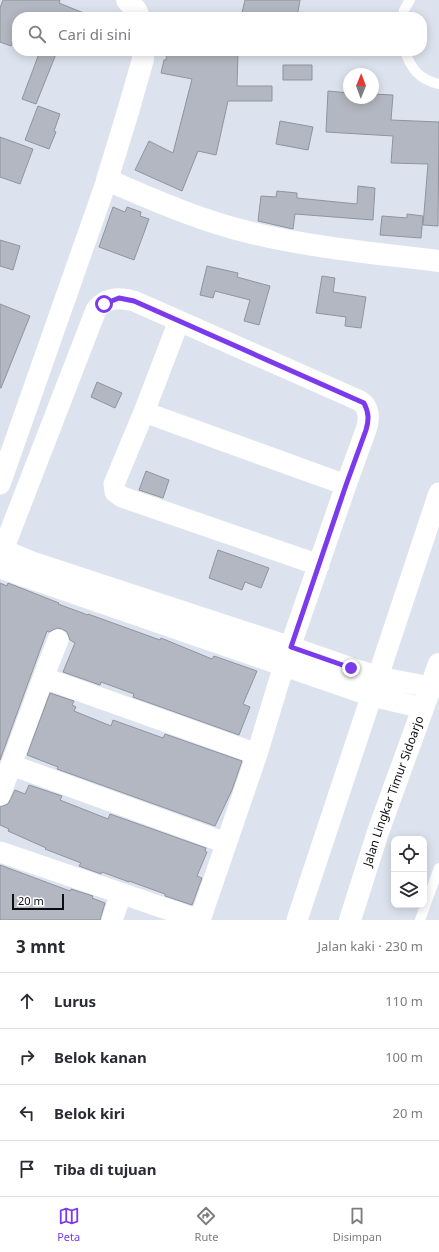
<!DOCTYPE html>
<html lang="id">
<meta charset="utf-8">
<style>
:root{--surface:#fff;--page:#f2f2f3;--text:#2b2b33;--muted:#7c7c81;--line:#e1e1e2;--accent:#7c3aed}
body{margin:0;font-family:"Noto Sans",sans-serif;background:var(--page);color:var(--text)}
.controls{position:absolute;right:12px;bottom:12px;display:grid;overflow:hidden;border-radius:8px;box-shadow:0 2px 10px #0003}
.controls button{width:36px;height:36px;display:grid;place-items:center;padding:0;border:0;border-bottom:1px solid var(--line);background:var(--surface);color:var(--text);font:20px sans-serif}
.compass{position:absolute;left:343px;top:68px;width:36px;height:36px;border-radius:50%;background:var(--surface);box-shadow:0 2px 10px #0003;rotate:1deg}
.scale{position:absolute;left:12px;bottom:10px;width:52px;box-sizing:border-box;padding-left:4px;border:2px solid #0b0d10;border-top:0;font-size:11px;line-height:14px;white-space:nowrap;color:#0b0d10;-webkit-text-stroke:3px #fff;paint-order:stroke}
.stop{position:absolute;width:12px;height:12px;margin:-9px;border:3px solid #7c3aed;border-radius:50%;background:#fff}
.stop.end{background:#7c3aed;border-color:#fff;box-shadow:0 1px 4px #0008}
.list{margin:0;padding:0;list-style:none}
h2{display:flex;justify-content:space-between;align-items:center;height:52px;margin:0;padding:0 16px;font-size:17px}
h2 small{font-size:13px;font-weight:400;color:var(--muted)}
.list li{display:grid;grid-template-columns:26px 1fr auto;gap:12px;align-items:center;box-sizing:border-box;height:56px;padding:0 16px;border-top:1px solid var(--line)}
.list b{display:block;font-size:15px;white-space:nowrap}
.list em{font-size:13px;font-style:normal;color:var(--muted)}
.icon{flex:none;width:22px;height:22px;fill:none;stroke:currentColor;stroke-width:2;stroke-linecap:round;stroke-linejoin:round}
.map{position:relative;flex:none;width:439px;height:920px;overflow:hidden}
.search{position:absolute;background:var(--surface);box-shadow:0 2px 10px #0003;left:12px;right:12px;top:12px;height:44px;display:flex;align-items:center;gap:10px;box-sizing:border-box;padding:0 14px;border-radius:16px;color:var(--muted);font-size:15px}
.sheet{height:276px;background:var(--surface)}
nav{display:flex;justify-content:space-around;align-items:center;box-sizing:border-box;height:56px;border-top:1px solid var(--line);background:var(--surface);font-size:11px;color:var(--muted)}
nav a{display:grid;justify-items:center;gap:2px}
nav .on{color:var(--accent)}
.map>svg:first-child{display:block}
</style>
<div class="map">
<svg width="439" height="920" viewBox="0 0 439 920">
<rect width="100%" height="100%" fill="#dde3ee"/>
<path fill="#b2b7c1" stroke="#8f949e" d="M 3,0 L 60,0 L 59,3 L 91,16 L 17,17 L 17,31 L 11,46 L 0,42 L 0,8 Z
M 245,0 L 300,0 L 297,17 L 241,17 Z
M 40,51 L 48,51 L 56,54 L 36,104 L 22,99 Z
M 167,51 L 238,51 L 237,86 L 272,86 L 272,101 L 228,101 L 216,155 L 198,151 L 182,191 L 135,170 L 149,141 L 173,153 L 192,79 L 161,73 L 164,60 L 166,60 Z
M 283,65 L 312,65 L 312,80 L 283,80 Z
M 328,91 L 349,93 L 349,98 L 373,98 L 373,94 L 393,95 L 391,120 L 439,122 L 438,226 L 423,225 L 428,164 L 391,163 L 393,136 L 326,132 Z
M 38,106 L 60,114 L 54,131 L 56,132 L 49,149 L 25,140 Z
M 280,121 L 313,127 L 308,150 L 276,144 Z
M 0,137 L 33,149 L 20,184 L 0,177 Z
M 358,186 L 375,188 L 373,220 L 295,214 L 293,229 L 258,221 L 261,196 L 276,197 L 277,191 L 297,193 L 297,198 L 357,204 Z
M 113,207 L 125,212 L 127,207 L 141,212 L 140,216 L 149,219 L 134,260 L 99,247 Z
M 407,214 L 423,216 L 421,238 L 380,235 L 382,216 L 407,218 Z
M 0,240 L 20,246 L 13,270 L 0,266 Z
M 207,266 L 238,273 L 237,277 L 270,286 L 259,325 L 244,321 L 250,300 L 215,291 L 213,298 L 200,295 Z
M 322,276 L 335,278 L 333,292 L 366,297 L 361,328 L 345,326 L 346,317 L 316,313 Z
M 0,304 L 30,316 L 1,388 L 0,388 Z
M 97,382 L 122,393 L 115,408 L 91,397 Z
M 146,471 L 169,480 L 163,498 L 139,490 Z
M 218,550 L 269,568 L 261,588 L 245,582 L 242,590 L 209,578 Z
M 0,583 L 7,586 L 8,583 L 59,603 L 58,604 L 88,615 L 88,614 L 160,640 L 161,638 L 212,659 L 214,656 L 257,671 L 243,704 L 250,707 L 239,735 L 133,697 L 134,694 L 101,682 L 100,685 L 63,672 L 75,643 L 70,640 L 67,632 L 62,629 L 57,628 L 49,632 L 47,631 L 0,760 Z
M 50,693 L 74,701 L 72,705 L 76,707 L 74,711 L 111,726 L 113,720 L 163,738 L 165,734 L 242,761 L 232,790 L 215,826 L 57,769 L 58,767 L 27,755 Z
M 29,785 L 62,796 L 60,800 L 108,819 L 110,814 L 206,848 L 205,851 L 207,852 L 197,876 L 202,878 L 192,905 L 165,896 L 165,894 L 129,881 L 129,882 L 102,872 L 101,874 L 79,866 L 81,863 L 45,849 L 46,848 L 8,831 L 9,829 L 0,825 L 0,807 L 8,804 L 15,790 L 25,794 Z
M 0,865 L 70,891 L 71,889 L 93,896 L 92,898 L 105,903 L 100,920 L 0,920 Z"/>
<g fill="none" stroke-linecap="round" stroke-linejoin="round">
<path stroke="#fff" stroke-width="10" d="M 403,17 L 404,10 L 410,0
M 405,51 C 411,69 420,80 439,84
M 420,920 L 439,868"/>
<path stroke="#fff" stroke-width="21" d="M 144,412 L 179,321
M 0,484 L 107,180
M 3,550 L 32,562 L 291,647 L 351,668 L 379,677 L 430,687
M 0,560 L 3,550 L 96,310 C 106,297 120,297 134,301 L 358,400 C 370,406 370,418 366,430 L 346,485 L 284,665 L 257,754 L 200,920
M 319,565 L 122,497 L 115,492 L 114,484 L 144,412 L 346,485
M 0,568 L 372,696 L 423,708
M 44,678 L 257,754
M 11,765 L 226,843
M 0,795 L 48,665 L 58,640
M 0,852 L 199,920
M 112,920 L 121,894
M 297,920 L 439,493"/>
<g stroke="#fff" stroke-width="22">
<path d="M 127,0 L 136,10 L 139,17"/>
<path d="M 143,51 L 143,59 L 127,115 L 107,180 C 152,199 196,219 244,231 C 307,247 374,253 439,261"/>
<path id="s1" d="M 350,920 L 378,832 L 439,664"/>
</g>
</g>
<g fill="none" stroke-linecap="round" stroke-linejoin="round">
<path stroke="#7c3aed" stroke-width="5" d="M 104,304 L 119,298 L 134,301 L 364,403 C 369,413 369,420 366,430 L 346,485 L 291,647 L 351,668"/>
</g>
<g text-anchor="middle" stroke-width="4" stroke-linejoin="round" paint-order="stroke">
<g font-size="12" fill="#0b0d10" stroke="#fff">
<text dy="4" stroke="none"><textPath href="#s1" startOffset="136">Jalan Lingkar Timur Sidoarjo</textPath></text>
</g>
</g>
</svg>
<div class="controls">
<button><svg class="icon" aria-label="locate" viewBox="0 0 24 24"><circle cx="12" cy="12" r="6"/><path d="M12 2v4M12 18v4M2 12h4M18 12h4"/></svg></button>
<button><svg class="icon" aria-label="layers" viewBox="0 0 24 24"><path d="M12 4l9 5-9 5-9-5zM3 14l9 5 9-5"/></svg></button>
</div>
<svg class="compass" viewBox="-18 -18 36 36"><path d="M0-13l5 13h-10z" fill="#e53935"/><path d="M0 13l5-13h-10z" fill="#7c7c81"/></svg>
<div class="scale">20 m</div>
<div class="stop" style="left:104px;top:304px"></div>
<div class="stop end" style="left:351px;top:668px"></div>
<div class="search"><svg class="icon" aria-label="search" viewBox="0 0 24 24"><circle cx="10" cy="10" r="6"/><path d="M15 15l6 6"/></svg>Cari di sini</div>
</div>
<section class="sheet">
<h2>3 mnt<small>Jalan kaki · 230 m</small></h2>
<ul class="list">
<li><svg class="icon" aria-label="ahead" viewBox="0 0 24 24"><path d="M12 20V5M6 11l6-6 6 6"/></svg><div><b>Lurus</b></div><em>110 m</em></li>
<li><svg class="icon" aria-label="right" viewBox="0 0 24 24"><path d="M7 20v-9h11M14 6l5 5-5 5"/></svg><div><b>Belok kanan</b></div><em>100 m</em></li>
<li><svg class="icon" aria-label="left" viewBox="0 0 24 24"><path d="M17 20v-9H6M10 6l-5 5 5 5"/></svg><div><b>Belok kiri</b></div><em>20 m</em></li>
<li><svg class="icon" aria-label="arrive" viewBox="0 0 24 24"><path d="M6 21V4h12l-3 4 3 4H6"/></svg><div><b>Tiba di tujuan</b></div></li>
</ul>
</section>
<nav>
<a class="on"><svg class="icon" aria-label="map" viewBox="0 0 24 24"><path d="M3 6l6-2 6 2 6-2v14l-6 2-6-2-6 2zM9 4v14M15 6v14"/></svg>Peta</a>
<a><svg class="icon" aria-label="directions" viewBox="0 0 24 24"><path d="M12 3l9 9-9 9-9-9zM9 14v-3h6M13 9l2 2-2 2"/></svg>Rute</a>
<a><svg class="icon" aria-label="saved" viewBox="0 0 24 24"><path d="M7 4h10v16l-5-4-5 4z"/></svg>Disimpan</a>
</nav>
